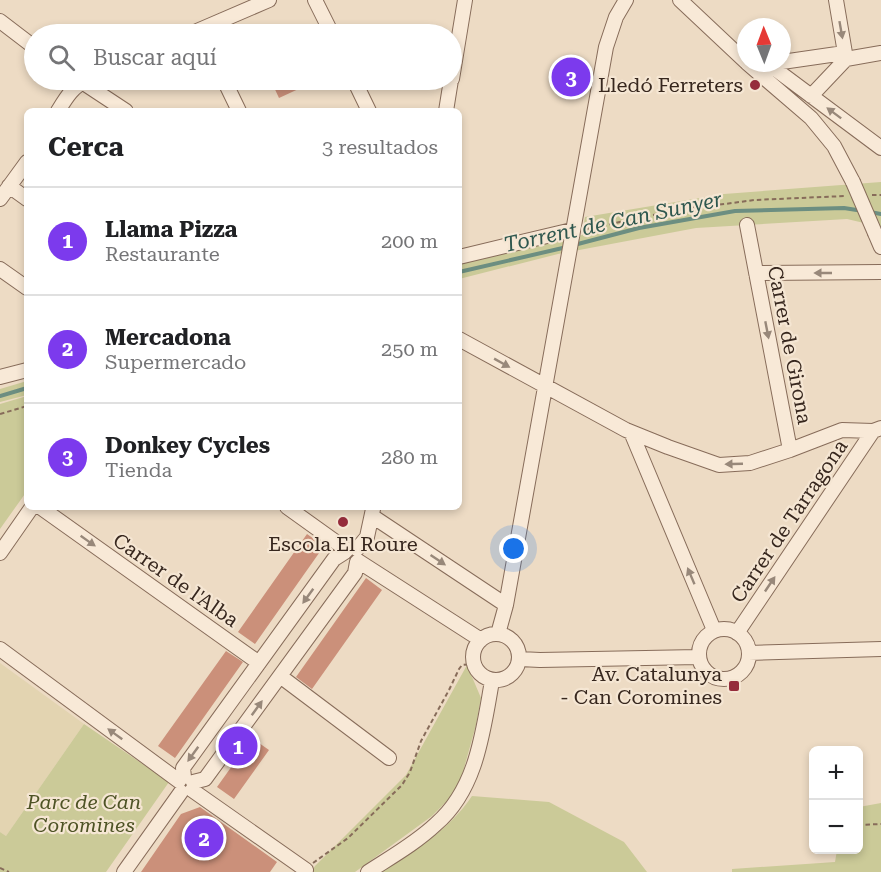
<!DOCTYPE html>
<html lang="es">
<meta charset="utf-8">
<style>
:root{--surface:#fff;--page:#f6f6f6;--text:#202124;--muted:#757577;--line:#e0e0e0;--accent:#7c3aed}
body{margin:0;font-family:"Roboto Serif",serif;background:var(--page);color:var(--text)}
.controls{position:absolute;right:18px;bottom:18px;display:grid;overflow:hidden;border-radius:9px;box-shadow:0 3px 9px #0003}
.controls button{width:54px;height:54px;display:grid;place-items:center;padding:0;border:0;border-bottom:2px solid var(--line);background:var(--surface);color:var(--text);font:30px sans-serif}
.compass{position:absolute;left:737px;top:18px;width:54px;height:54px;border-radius:50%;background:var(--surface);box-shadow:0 3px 9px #0003;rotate:359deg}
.you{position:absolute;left:514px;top:549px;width:21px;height:21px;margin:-15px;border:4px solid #fff;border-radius:50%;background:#1a73e8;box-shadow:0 0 0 9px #1a73e833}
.badge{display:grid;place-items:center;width:39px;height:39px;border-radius:50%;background:var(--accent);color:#fff;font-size:20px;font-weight:700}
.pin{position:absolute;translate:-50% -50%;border:3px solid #fff;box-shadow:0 2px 6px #0006}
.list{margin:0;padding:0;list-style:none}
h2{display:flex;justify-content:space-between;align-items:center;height:78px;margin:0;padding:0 24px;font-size:26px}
h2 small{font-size:20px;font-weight:400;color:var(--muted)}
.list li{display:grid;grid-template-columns:39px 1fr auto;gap:18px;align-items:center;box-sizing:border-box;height:108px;padding:0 24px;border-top:2px solid var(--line)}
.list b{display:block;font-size:22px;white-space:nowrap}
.list p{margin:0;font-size:20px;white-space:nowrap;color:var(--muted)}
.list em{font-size:20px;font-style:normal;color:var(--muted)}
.icon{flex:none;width:33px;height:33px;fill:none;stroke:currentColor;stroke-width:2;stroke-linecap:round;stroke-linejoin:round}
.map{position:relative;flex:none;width:881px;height:872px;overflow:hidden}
.search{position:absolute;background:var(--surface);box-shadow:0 3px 9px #0003;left:24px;top:24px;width:438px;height:66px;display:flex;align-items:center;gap:15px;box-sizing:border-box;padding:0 21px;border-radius:33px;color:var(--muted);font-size:22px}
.panel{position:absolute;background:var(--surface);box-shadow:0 3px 9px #0003;left:24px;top:108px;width:438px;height:402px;border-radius:9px}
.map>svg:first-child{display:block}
</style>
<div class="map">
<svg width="881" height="872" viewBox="0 0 881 872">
<rect width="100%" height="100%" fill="#eddbc4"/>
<path fill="#e3d4b1" d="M 0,663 L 84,724 L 6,836 L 0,832 Z"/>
<path fill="#cbca98" d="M 881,182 L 881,227 L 847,219 L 696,228 L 558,254 L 459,279 L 459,264 L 582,235 L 585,217 L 724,194 Z
M 27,381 L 27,395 L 0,402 L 0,389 Z
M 27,396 L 27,491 L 0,529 L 0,404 Z
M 467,665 L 481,698 L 476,725 L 458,790 L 432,816 L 355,872 L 311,872 L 315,866 L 406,775 Z
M 84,724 L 169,782 L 106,872 L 0,872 L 0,832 L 6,836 Z
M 472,796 L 549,802 L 624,842 L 647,872 L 381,872 C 415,850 449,830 472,796 Z
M 881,803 L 881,872 L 732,872 L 732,869 L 835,862 L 837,850 L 858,850 L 859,807 Z"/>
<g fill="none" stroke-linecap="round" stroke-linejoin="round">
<path stroke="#6c8e81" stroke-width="4" d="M 870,212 L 881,214
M 574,245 L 639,228 L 735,211 L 844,208 L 863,211
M 459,272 L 567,247
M 0,396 L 27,388"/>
</g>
<path fill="#cb907a" d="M 281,80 L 318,80 L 279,98 L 272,83 Z
M 307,534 L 324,546 L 255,644 L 238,632 Z
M 366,578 L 382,590 L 312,689 L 296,677 Z
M 226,651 L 243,662 L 175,758 L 158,746 Z
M 252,738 L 269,750 L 234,799 L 217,787 Z
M 200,807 L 277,862 L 270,872 L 141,872 L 181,814 Z"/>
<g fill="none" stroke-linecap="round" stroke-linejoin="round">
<g stroke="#876c5a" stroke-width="16">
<path id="minor" d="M 315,0 L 332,34
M 680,0 L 746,62
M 836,0 L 846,59
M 0,21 L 34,47
M 190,34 L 269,0
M 782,62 L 844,53
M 747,63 L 811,118 L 834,146 L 853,182
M 767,63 L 881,148
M 452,79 L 465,0
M 79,80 L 126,111
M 224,80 L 239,111
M 354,80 L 369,111
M 811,96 L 846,59 L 881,53
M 58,111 C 66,98 73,86 87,80
M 446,111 L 451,80
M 9,186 L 27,199
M 0,199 L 27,162
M 747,225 L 790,450 L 842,430 L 873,431 L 881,428
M 875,233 L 881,247
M 459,257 L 572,230
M 0,269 L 27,288
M 756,273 L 881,272
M 459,339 L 626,430 L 668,447 L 719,465 L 750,463 L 790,450
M 0,377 L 27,370
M 631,432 L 714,630
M 40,507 L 259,663
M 287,507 L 347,550
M 372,516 L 506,605
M 357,549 L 367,537 L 373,509
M 0,553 L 32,507
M 358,561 L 481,640
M699 654a25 25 0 1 1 50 0a25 25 0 1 1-50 0Z
M 737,633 L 873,431
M473 657a23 23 0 1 1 46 0a23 23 0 1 1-46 0Z
M 498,634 L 506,605 L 606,47 L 616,17 L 626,0
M 0,649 L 179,781
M 749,653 L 881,649
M 520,659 L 540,660 L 698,657
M 280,676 L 389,758
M 184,777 L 183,768 L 334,559 L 345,552
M 193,782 L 205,779 L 355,573 L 357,562
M 192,790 L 306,870
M 124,872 L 181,792
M 368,872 C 391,857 416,843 436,824 C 477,789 483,731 492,681"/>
</g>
<path stroke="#876c5a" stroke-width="2" stroke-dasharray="4.5 3" stroke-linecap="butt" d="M 872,195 L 881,195
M 587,229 L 686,208 L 725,204 L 754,200 L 845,196
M 0,414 L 27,406
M 858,825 L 881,824
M 313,863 L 348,838 L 402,785 L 410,772 L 421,741 L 449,690 L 459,669 L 462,665 L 473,664
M 0,868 L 9,872"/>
<use href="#minor" stroke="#f8e9d7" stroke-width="14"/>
<g stroke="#876c5a" stroke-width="16" stroke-linecap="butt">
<path id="minor-bridge" d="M 853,182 L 875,233"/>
</g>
<use href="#minor-bridge" stroke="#f8e9d7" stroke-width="14"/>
</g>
<defs><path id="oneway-solid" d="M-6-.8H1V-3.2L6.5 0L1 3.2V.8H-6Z" transform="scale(1.5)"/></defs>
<g fill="#98887a">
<use href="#oneway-solid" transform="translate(841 30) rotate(80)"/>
<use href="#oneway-solid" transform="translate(834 113) rotate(-143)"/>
<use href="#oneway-solid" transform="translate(823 273) rotate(180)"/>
<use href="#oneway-solid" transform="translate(767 330) rotate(79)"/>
<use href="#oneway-solid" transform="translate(502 363) rotate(29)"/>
<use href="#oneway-solid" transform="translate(734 464) rotate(178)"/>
<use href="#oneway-solid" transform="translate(88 541) rotate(35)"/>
<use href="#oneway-solid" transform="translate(438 560) rotate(34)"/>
<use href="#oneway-solid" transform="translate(691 576) rotate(-113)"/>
<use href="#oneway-solid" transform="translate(770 584) rotate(-56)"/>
<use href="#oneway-solid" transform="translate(308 596) rotate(126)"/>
<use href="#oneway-solid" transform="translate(257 708) rotate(-54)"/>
<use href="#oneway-solid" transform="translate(115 734) rotate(-144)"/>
<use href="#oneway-solid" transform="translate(193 754) rotate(126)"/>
</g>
<g fill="#952c3b" stroke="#f5e6d3" stroke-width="2">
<circle cx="755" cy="85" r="6"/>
<circle cx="343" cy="522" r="6"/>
<rect x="728" y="680" width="12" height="12" rx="3"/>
</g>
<g text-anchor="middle" stroke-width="4.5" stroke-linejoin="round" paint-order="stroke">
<g font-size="20" fill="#37271e" stroke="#f5e6d3" text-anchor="end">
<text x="743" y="92">Lledó Ferreters</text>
<text x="343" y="551" text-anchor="middle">Escola El Roure</text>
<text x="722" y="681">Av. Catalunya<tspan x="722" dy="23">- Can Coromines</tspan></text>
</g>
<g font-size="20" fill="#37271e" stroke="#f5e6d3">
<text transform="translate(790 345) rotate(79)" y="7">Carrer de Girona</text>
<text transform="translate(789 521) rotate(-56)" y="7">Carrer de Tarragona</text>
<text transform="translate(176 580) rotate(35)" y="7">Carrer de l'Alba</text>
</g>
<g font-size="20" font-style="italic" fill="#4e5325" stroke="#f5e6d3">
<text x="84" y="809">Parc de Can<tspan x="84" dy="23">Coromines</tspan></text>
</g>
<g font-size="21" font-style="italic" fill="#2e574e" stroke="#f5e6d3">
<text transform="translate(613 222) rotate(-12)" y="7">Torrent de Can Sunyer</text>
</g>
</g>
</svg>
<div class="controls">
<button>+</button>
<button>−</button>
</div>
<svg class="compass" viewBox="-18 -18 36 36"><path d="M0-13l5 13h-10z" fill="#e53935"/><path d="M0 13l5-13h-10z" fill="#757577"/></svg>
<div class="you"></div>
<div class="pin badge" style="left:238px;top:746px">1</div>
<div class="pin badge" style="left:204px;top:838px">2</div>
<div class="pin badge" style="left:571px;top:77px">3</div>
<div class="search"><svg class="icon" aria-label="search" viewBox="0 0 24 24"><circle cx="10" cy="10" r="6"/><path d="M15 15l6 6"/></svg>Buscar aquí</div>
<section class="panel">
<h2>Cerca<small>3 resultados</small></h2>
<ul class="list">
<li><span class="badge">1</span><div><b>Llama Pizza</b><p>Restaurante</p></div><em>200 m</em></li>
<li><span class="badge">2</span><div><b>Mercadona</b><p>Supermercado</p></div><em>250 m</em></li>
<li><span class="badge">3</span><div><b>Donkey Cycles</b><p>Tienda</p></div><em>280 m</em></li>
</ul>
</section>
</div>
